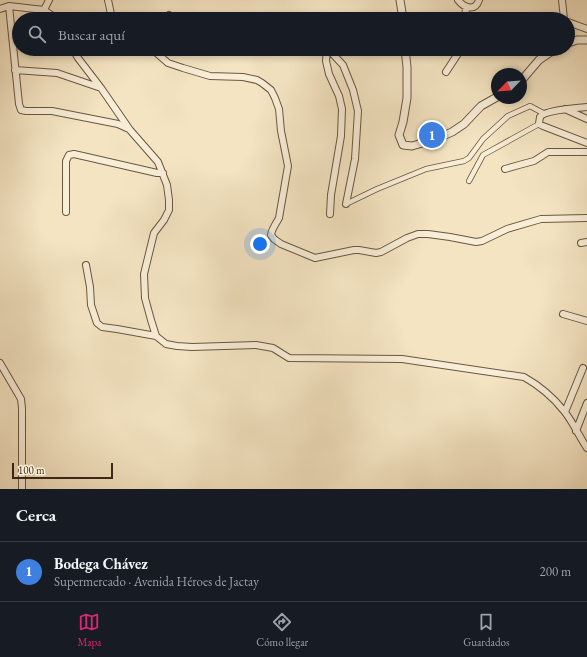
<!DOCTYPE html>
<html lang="es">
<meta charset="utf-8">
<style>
:root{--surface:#171b24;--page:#242831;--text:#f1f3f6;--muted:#9ea1a6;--line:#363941;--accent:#db2777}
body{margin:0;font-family:"EB Garamond",serif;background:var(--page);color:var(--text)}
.compass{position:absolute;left:491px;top:68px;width:36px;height:36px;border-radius:50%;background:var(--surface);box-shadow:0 2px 6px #0003;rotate:245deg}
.scale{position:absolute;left:12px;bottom:10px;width:101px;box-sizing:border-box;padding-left:4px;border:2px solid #3c2815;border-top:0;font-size:11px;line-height:14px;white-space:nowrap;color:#3c2815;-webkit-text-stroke:3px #f8edd7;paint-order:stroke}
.you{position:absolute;left:260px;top:244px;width:14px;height:14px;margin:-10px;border:3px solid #fff;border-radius:50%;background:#1a73e8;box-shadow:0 0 0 6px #1a73e833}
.badge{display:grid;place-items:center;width:26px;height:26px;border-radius:50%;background:var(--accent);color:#fff;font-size:13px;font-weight:700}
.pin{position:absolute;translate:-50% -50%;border:2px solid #fff;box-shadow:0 1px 4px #0006}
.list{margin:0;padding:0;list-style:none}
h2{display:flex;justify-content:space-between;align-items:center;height:52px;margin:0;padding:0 16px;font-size:17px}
h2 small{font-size:13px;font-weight:400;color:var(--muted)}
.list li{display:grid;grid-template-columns:26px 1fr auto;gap:12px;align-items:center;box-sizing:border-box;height:60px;padding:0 16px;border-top:1px solid var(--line)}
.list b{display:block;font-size:15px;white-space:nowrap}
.list p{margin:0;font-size:13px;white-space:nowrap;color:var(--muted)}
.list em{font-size:13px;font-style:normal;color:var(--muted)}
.icon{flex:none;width:22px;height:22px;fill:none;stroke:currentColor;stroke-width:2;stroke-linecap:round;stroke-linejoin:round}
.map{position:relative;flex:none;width:587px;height:489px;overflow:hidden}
.search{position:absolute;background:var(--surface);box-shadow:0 2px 6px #0003;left:12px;right:12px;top:12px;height:44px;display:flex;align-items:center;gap:10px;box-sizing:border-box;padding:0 14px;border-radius:22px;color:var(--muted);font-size:15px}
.sheet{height:112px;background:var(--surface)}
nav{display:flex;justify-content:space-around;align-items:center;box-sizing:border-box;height:56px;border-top:1px solid var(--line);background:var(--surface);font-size:11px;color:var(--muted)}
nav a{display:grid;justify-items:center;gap:2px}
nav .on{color:var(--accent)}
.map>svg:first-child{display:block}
</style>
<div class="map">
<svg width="587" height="489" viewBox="0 0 587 489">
<rect width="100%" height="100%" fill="#f4e4c2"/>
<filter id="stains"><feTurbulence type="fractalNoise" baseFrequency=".005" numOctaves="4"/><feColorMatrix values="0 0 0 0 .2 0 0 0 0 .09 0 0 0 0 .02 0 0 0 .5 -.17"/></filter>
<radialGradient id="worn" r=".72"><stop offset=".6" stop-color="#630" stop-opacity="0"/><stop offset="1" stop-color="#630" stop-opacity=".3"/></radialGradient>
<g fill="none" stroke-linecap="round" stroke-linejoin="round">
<g stroke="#6a5740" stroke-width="6">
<path id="pedestrian" d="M 469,181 L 483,155 L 539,124
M 346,204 L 377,189 L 426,169 L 464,161 L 469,158 L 483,139 L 508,116 L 530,106 L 545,114"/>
</g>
<g stroke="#6a5740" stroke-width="8">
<path id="minor" d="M 108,0 L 111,14 L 114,19
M 458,0 C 464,8 475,12 479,0
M 562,0 L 564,19
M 9,6 L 19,104 L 21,110 L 26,111 L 52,111 L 118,124 L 129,129
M 0,9 L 9,6 L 44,10 L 57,19
M 44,10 L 49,0
M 169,15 L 173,19
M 465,19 L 466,7
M 568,22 L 587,29
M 73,49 L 78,58 L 101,88 L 130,130 L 158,162 L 167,185 L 169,200 L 169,210 L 164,220 L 154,233 L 144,274 L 145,298 L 151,320 L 156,336 L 166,344 L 177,346 L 192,347 L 256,345 L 273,348 L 289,358 L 402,359 L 524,377 C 540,386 553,397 564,411 C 573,422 579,436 587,448
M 152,49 L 168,63 L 183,68 L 210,76 L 243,77 L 257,80 L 262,83 L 271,90 L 275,98 L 279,109 L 281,131 L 288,166 L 279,218 C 276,224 272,228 271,235 L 274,239 L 281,244 L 315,258 L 354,250 L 359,250 L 376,253 L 381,252 L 407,238 L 418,234 L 428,234 L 450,237 L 476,242 L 482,241 L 507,229 L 541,219 L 587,218
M 327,49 L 326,61 L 329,74 L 339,96 L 342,109 L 341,136 L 331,195 L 330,214
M 328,49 L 343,65 L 353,90 L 358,111 L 355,159 L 346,204
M 15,70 L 57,73 L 101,88
M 446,72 L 461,49
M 587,107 C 578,108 544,110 540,117 C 540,118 539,122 539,124 L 543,126 L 587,143
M 565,109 L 587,119
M 505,169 L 519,165 L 534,161 L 548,152 L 587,152
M 66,212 L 66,161 L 69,155 L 74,154 L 157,173 L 163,173
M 581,243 L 587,242
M 86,265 L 90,287 L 91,305 L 97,323 L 102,327 L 117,329 L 156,336
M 563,314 L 587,321
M 0,363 L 21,399 L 22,408 L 22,489
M 565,412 L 583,368
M 576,431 L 587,403"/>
</g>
<g stroke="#6a5740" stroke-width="9">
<path id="tertiary" d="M 400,0 L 403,19
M 568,43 L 577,40 L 587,40
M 405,49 L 407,67 L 407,98 L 403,122 L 399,135 L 403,145 L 412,146 L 436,139 L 452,132 L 464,124 L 481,106 L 497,97
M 521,81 L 539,60 L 555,49"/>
</g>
<use href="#pedestrian" stroke="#f8edd7" stroke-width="4.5"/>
<use href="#minor" stroke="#f8edd7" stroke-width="6"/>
<use href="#tertiary" stroke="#f8edd7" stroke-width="7"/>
</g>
<rect width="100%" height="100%" filter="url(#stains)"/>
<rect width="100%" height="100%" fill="url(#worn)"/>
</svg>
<svg class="compass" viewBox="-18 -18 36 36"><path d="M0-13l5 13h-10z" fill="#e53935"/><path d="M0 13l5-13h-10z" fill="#9ea1a6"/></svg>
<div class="scale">100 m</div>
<div class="you"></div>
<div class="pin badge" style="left:432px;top:135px;background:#3f7fe0">1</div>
<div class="search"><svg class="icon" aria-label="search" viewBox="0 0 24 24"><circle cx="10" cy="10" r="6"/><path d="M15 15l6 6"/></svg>Buscar aquí</div>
</div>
<section class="sheet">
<h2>Cerca<small></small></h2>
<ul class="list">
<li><span class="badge" style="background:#3f7fe0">1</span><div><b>Bodega Chávez</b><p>Supermercado · Avenida Héroes de Jactay</p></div><em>200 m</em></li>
</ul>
</section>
<nav>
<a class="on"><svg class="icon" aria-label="map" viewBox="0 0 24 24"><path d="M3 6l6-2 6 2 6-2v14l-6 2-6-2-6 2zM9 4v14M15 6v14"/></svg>Mapa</a>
<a><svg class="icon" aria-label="directions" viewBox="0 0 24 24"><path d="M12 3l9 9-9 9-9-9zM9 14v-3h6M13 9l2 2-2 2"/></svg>Cómo llegar</a>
<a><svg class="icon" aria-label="saved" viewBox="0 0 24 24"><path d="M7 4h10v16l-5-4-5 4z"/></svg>Guardados</a>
</nav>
